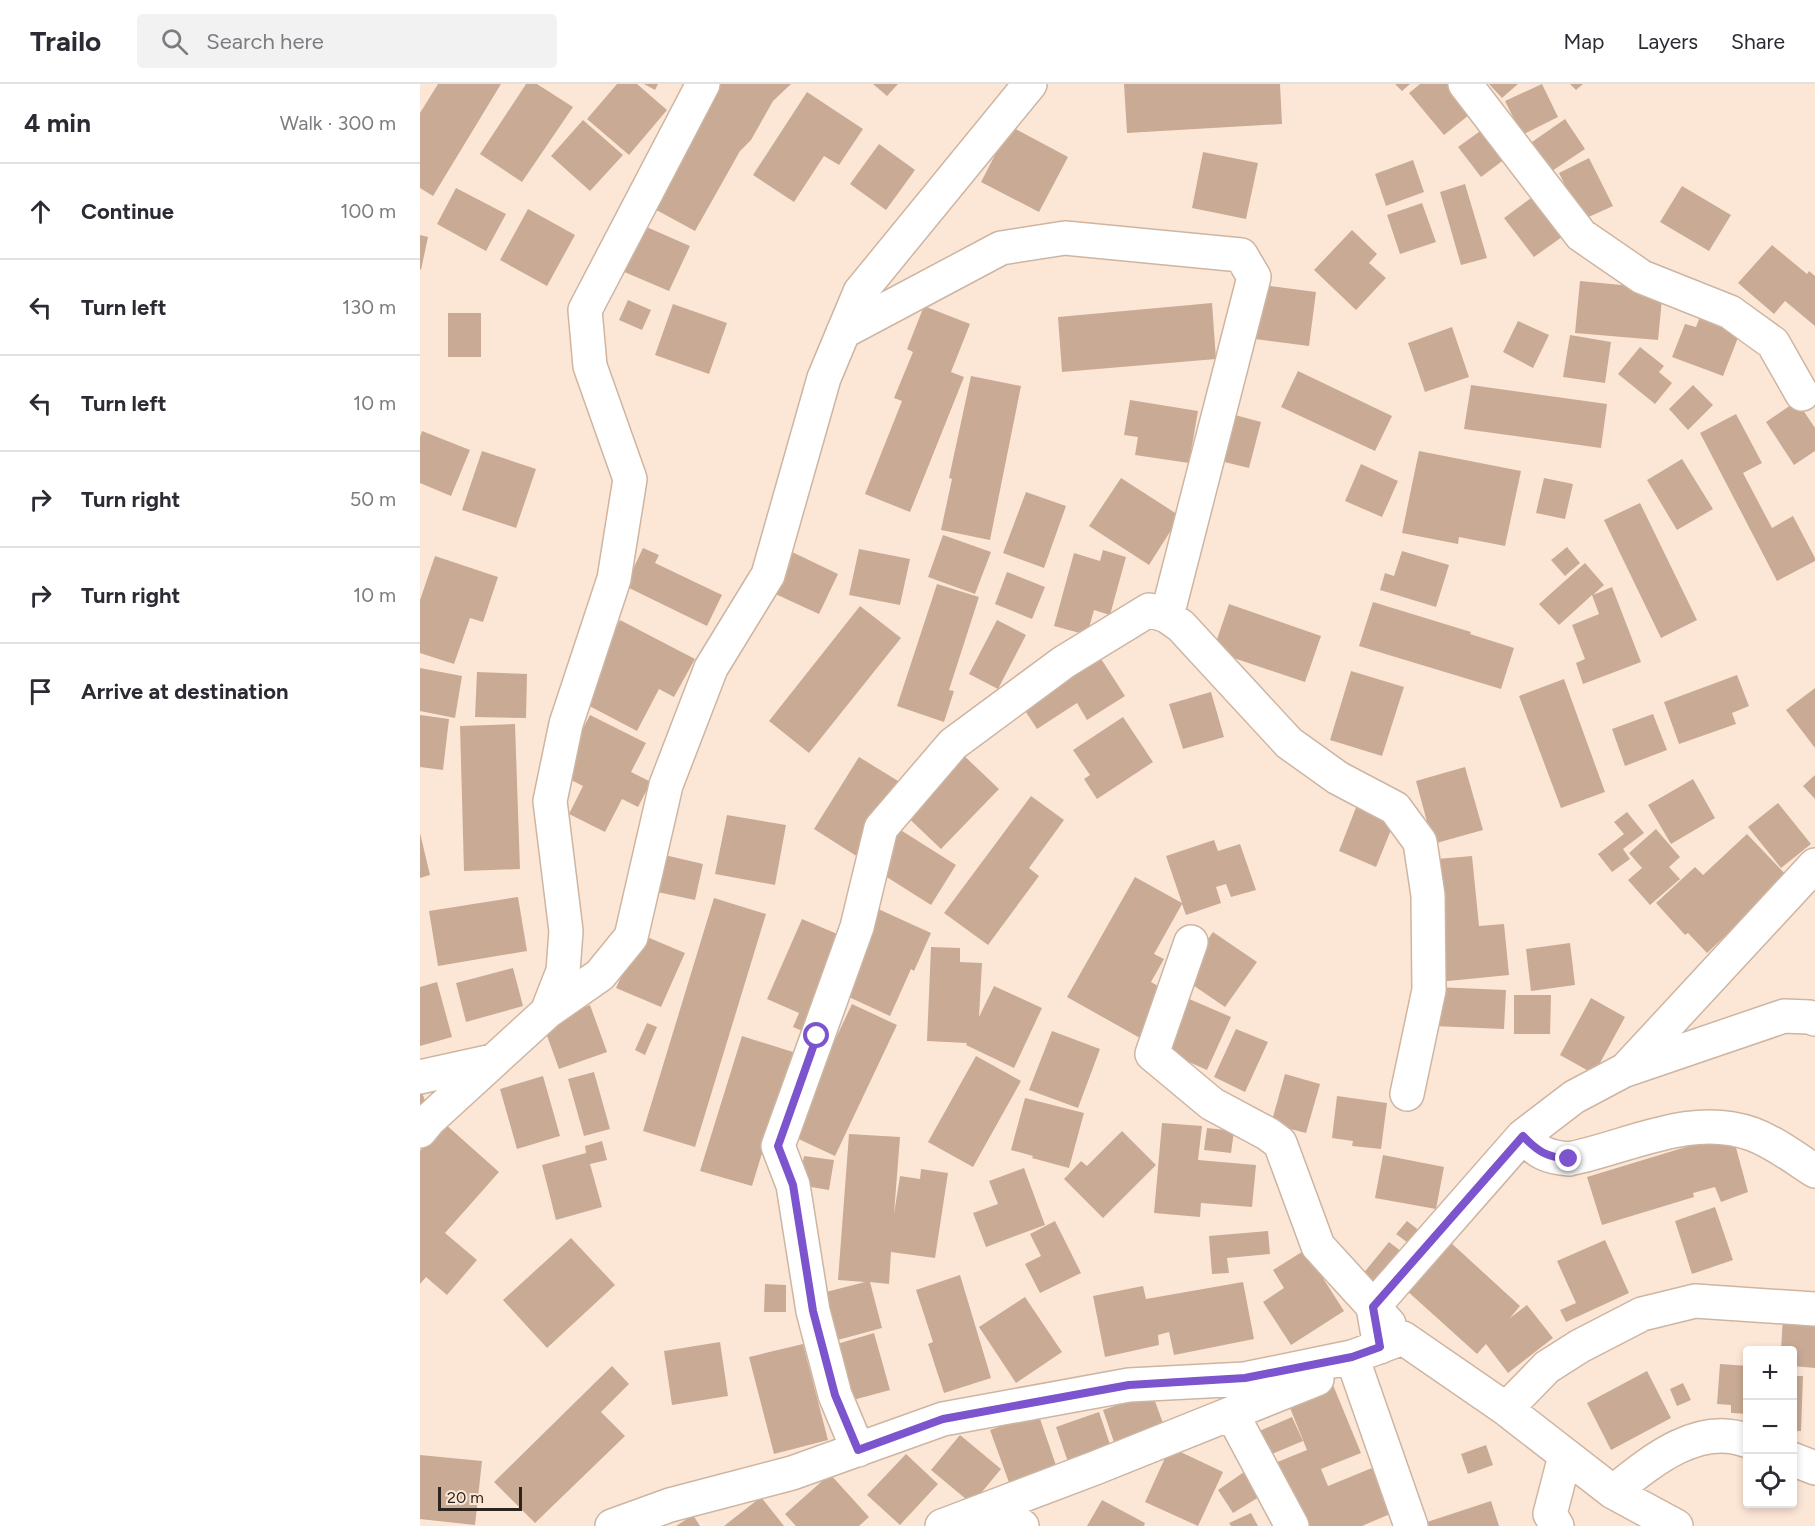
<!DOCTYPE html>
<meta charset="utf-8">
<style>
:root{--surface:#fff;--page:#f2f2f3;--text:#2b2b33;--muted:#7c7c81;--line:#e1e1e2}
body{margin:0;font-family:Figtree,sans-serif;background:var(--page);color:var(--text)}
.controls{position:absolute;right:18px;bottom:18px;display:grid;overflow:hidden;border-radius:6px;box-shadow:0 3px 9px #0003}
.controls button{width:54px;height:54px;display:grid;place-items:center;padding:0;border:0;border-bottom:2px solid var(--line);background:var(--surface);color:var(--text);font:30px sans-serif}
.scale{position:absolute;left:18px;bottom:15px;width:84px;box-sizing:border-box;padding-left:6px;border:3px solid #2d241d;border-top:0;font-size:16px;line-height:21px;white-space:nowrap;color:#2d241d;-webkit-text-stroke:4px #fce7d7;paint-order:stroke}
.stop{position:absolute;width:18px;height:18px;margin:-14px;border:4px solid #7c54cd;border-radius:50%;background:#fff}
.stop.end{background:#7c54cd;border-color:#fff;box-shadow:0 2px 6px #0008}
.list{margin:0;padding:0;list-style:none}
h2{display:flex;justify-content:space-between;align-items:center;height:78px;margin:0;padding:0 24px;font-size:26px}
h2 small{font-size:20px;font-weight:400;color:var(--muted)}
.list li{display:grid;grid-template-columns:39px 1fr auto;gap:18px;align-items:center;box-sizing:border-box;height:96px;padding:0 24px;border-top:2px solid var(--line)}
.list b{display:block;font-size:22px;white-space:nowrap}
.list em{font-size:20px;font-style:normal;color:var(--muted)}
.icon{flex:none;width:33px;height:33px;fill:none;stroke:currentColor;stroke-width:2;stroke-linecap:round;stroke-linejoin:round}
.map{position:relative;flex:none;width:1395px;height:1442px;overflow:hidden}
header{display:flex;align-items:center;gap:36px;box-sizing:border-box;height:84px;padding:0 30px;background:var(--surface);border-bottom:2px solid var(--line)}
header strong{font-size:28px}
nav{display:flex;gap:33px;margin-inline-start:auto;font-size:21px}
.search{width:420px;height:54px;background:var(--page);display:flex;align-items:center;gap:15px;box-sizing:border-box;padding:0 21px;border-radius:6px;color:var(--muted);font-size:22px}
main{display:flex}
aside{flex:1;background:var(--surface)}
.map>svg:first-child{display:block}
</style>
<header>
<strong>Trailo</strong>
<div class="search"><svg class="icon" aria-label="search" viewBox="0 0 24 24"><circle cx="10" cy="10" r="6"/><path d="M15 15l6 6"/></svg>Search here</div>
<nav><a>Map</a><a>Layers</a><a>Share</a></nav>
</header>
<main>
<aside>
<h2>4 min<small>Walk · 300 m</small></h2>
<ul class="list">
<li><svg class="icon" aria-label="ahead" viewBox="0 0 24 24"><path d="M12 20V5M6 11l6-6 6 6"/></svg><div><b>Continue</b></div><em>100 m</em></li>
<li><svg class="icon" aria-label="left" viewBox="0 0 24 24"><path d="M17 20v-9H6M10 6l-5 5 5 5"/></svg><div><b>Turn left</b></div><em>130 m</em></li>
<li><svg class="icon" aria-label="left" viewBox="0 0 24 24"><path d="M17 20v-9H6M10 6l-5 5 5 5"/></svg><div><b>Turn left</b></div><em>10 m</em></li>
<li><svg class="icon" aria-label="right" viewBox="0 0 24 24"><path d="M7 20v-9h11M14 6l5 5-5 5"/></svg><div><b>Turn right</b></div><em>50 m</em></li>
<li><svg class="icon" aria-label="right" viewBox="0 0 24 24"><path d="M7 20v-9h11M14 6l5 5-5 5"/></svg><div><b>Turn right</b></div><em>10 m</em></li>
<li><svg class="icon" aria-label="arrive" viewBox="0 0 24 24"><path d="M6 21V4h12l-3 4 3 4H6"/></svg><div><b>Arrive at destination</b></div></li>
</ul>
</aside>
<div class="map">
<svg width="1395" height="1442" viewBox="0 0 1395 1442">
<rect width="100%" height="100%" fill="#fce7d7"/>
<path fill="#c9ab95" d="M 18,0 L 81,0 L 13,112 L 0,104 L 0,29 Z
M 106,0 L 117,0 L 153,23 L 102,98 L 60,70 Z
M 197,0 L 217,0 L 247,26 L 209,71 L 167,35 Z
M 224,0 L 238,0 L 235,6 Z
M 299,0 L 371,0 L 353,17 L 331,56 L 320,67 L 275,147 L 229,122 Z
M 453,0 L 478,0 L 467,12 Z
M 704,0 L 860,0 L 862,40 L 707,49 Z
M 975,0 L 990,0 L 982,7 Z
M 1000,0 L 1040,0 L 1059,23 L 1024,51 L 989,9 Z
M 1069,0 L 1098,0 L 1082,14 Z
M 1122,0 L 1138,33 L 1102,51 L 1085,17 Z
M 1150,0 L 1163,0 L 1156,6 Z
M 387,8 L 443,45 L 419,81 L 404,72 L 374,118 L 333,91 Z
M 1145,35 L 1165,65 L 1132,87 L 1112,58 Z
M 163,36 L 203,71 L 170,107 L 131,72 Z
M 1070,40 L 1093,69 L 1061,93 L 1038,63 Z
M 590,42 L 648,73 L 619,128 L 561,98 Z
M 459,60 L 495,86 L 466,126 L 430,100 Z
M 783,68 L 838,79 L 826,135 L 772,124 Z
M 1169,74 L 1193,122 L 1162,136 L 1139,89 Z
M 993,76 L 1004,108 L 966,122 L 955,90 Z
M 1045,100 L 1067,174 L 1041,181 L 1020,108 Z
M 1262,102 L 1311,131 L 1289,167 L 1240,138 Z
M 36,104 L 86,130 L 66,167 L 17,140 Z
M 1119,108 L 1149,148 L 1114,173 L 1084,134 Z
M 1002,119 L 1016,158 L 980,170 L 967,131 Z
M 108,125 L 155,151 L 127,202 L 80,176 Z
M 222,141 L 270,162 L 249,207 L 202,187 Z
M 932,146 L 957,170 L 949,179 L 966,194 L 936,226 L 894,186 Z
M 0,151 L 8,153 L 1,186 L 0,185 Z
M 1352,161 L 1387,190 L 1389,187 L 1395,192 L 1395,242 L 1365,217 L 1354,230 L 1318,199 Z
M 1160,197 L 1243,205 L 1238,256 L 1155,249 Z
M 843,201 L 896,208 L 889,262 L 835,255 Z
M 208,216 L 231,226 L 222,246 L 199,236 Z
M 792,219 L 796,275 L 642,288 L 638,233 Z
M 253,220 L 307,239 L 289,290 L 235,271 Z
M 504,222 L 550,240 L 531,288 L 544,293 L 490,428 L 445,410 L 482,317 L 474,314 L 493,268 L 487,265 Z
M 28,229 L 61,229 L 61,273 L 28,273 Z
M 1281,230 L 1321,246 L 1303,292 L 1252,273 L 1265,240 L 1276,243 Z
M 1098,237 L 1129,251 L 1113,284 L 1083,268 Z
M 1032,243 L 1049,293 L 1005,308 L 988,259 Z
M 1150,251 L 1191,258 L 1185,299 L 1143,293 Z
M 1220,263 L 1244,282 L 1239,288 L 1252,299 L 1235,320 L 1198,290 Z
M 878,287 L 972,332 L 955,367 L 861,323 Z
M 551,292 L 601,302 L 570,456 L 521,446 L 532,395 L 529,394 Z
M 1051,301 L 1187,320 L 1181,364 L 1044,345 Z
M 1273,301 L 1293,321 L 1268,346 L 1249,325 Z
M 710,316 L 778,327 L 769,379 L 715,371 L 718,353 L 704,351 Z
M 1377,317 L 1395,344 L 1395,367 L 1374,381 L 1346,338 Z
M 804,328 L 841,338 L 829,384 L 792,375 Z
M 1316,330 L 1342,379 L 1323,389 L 1352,444 L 1373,432 L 1395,474 L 1395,477 L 1357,497 L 1280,349 Z
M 2,347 L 50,366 L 31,412 L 0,399 L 0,353 Z
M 62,367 L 116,385 L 96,444 L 42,426 Z
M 999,367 L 1101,387 L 1085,462 L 1039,453 L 1038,460 L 982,449 Z
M 1262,375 L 1293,425 L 1257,446 L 1227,396 Z
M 941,380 L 978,397 L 962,433 L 925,417 Z
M 701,394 L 760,432 L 729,481 L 669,442 Z
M 1124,394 L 1153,400 L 1145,435 L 1116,429 Z
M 606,408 L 646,422 L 624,484 L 583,469 Z
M 1220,419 L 1277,536 L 1241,554 L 1184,436 Z
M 523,451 L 571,468 L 555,510 L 508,493 Z
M 1147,463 L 1160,479 L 1145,492 L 1131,476 Z
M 223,464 L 239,471 L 235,479 L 302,511 L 287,542 L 205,502 Z
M 439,465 L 490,475 L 480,521 L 429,511 Z
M 683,466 L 706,473 L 690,531 L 674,526 L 667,551 L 634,542 L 654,469 L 680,477 Z
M 370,467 L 418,490 L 399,530 L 351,508 Z
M 982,467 L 1029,481 L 1016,523 L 960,506 L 965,489 L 974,492 Z
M 15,472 L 78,493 L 63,538 L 50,534 L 34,580 L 0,569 L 0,516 Z
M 1165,479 L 1184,501 L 1173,511 L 1192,503 L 1221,578 L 1163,600 L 1156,579 L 1165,575 L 1152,541 L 1179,530 L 1172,511 L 1139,541 L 1119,520 Z
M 587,488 L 625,503 L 612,535 L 575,520 Z
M 517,500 L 559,513 L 529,606 L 534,607 L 524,638 L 477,622 Z
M 953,518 L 1051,548 L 1050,550 L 1094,564 L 1081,605 L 939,562 Z
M 809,520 L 901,552 L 885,598 L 793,567 Z
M 440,522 L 481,554 L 389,669 L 349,637 Z
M 200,536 L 275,575 L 254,613 L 239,605 L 217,647 L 158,616 Z
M 577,536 L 606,551 L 578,605 L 549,590 Z
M 676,567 L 705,612 L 667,636 L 657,619 L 617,645 L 598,616 Z
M 0,584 L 42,592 L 35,634 L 0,627 Z
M 931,587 L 984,603 L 962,672 L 910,656 Z
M 57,588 L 107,590 L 106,634 L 55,633 Z
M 1317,591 L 1329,622 L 1312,629 L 1316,640 L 1259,660 L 1244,618 Z
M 1144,595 L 1185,708 L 1141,724 L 1099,612 Z
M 1395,604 L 1395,664 L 1366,626 Z
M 791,608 L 804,653 L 763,665 L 749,620 Z
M 1233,630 L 1247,666 L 1205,682 L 1192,645 Z
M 0,631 L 29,635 L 23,686 L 0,683 Z
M 170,631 L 226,659 L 211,688 L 231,698 L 218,723 L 202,715 L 185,748 L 149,730 L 163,702 L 139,690 Z
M 703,633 L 733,678 L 677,715 L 664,695 L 670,691 L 653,666 Z
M 95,640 L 100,785 L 44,787 L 40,642 Z
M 538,666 L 579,705 L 521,765 L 480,726 Z
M 439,673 L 483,700 L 438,773 L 394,745 Z
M 1045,683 L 1063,746 L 1013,760 L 996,697 Z
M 1395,691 L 1395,715 L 1383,702 Z
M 1273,695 L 1295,734 L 1251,760 L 1228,721 Z
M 611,712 L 644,736 L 609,784 L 619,792 L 568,861 L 524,829 Z
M 1358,719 L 1391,760 L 1361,784 L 1328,743 Z
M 937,721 L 975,736 L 956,783 L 919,767 Z
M 1207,728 L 1224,749 L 1203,765 L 1210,775 L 1192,788 L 1178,770 L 1204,750 L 1194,738 Z
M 307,731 L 366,741 L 355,801 L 295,790 Z
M 479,745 L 536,781 L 511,821 L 454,785 Z
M 1236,745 L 1260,773 L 1249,783 L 1260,795 L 1230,821 L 1208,796 L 1222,784 L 1209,769 Z
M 0,749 L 10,791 L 0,794 Z
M 1327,750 L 1368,793 L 1287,869 L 1268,849 L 1265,851 L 1236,819 L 1275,783 L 1283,791 Z
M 794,756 L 798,767 L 820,760 L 836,806 L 811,813 L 806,800 L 796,803 L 801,819 L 766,831 L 762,820 L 734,870 L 744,875 L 731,898 L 747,907 L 720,954 L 647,913 L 715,793 L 762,819 L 746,772 Z
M 236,769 L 283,780 L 275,816 L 228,806 Z
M 1052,772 L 1059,842 L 1084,840 L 1089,891 L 1018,898 L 1006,776 Z
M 98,813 L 107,867 L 18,882 L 9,827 Z
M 294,814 L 346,830 L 275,1063 L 223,1047 Z
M 456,824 L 511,849 L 494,887 L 491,885 L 470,932 L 418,908 Z
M 382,835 L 429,855 L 387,949 L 373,943 L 379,929 L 347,915 Z
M 793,848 L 837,878 L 805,923 L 761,893 Z
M 220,850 L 265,869 L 241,923 L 196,904 Z
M 1150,859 L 1155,901 L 1111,907 L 1106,865 Z
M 511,863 L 540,864 L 540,878 L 562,879 L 559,933 L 574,902 L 622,924 L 594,984 L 546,961 L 547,959 L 507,957 Z
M 93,884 L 103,922 L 46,938 L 36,899 Z
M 17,898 L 32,953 L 0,962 L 0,903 Z
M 1015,903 L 1086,906 L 1084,945 L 1013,942 Z
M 1094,911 L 1131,911 L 1130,950 L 1094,950 Z
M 767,914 L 811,933 L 787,986 L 744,967 Z
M 1171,914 L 1205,933 L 1174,990 L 1140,971 Z
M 432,920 L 477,941 L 415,1072 L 370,1051 Z
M 170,921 L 187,968 L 139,985 L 122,938 Z
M 227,939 L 237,943 L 225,971 L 215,966 Z
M 816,945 L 848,958 L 825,1008 L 794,993 Z
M 632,947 L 680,965 L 658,1024 L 609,1006 Z
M 322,952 L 373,968 L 332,1102 L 280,1087 Z
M 556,972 L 601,997 L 553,1083 L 508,1058 Z
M 174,988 L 190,1045 L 164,1052 L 148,995 Z
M 865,990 L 900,1000 L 886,1049 L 851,1040 Z
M 123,992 L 140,1052 L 97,1065 L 80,1005 Z
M 0,1002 L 9,1029 L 0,1032 Z
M 917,1012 L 967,1019 L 961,1065 L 932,1062 L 933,1057 L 912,1054 Z
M 605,1014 L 664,1029 L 649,1084 L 612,1074 L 613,1072 L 591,1066 Z
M 24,1039 L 79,1088 L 25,1149 L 57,1176 L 27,1211 L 6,1193 L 0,1200 L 0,1067 Z
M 742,1039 L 782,1042 L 778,1076 L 836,1081 L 832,1123 L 781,1119 L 780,1133 L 734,1129 Z
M 787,1044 L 814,1047 L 811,1069 L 784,1066 Z
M 702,1047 L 736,1081 L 683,1134 L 644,1095 L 661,1077 L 667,1082 Z
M 1312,1049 L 1328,1108 L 1301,1118 L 1295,1103 L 1273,1109 L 1274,1113 L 1182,1141 L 1167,1093 Z
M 429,1050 L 480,1053 L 474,1130 L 480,1092 L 500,1095 L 501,1085 L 528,1089 L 515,1174 L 471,1168 L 469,1200 L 450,1198 L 462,1244 L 414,1257 L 402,1209 L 445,1198 L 418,1196 Z
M 182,1057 L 187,1076 L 170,1080 L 182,1123 L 136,1136 L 122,1081 L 166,1069 L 165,1062 Z
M 963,1071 L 1024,1083 L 1016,1125 L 955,1114 Z
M 384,1072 L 414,1076 L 409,1106 L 379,1101 Z
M 604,1084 L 625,1141 L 566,1163 L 553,1129 L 578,1120 L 569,1097 Z
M 1295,1123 L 1313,1176 L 1272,1190 L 1255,1137 Z
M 635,1137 L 661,1189 L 620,1209 L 605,1180 L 621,1172 L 610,1150 Z
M 987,1137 L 1005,1151 L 995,1164 L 976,1150 Z
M 848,1147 L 850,1170 L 807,1174 L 809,1189 L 792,1190 L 789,1152 Z
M 151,1154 L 195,1201 L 127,1264 L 83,1216 Z
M 1185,1156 L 1209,1209 L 1146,1238 L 1140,1226 L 1156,1219 L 1137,1177 Z
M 1029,1157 L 1100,1222 L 1090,1234 L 1107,1221 L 1133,1254 L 1088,1289 L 1066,1260 L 1057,1270 L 985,1205 Z
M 969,1158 L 986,1171 L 954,1209 L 938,1196 Z
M 885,1166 L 924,1227 L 871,1261 L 843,1218 L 864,1204 L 853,1186 Z
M 540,1191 L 571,1294 L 524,1309 L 508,1260 L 513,1258 L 496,1206 Z
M 823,1198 L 834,1255 L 754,1271 L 749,1248 L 738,1251 L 739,1261 L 685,1273 L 673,1212 L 723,1202 L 726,1215 Z
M 345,1200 L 366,1201 L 366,1228 L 344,1228 Z
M 605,1213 L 642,1268 L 596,1299 L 559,1243 Z
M 1363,1232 L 1395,1234 L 1395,1284 L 1372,1282 L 1372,1266 L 1361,1266 Z
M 454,1249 L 470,1306 L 422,1319 L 407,1263 Z
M 300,1258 L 308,1312 L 252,1321 L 244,1267 Z
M 383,1260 L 408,1356 L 354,1370 L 329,1273 Z
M 1300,1280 L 1328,1282 L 1328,1330 L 1311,1329 L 1311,1321 L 1297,1320 Z
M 192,1282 L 209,1300 L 181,1328 L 205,1352 L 115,1439 L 74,1398 Z
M 1227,1287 L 1251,1334 L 1191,1366 L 1167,1319 Z
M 1372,1292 L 1383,1292 L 1381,1347 L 1372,1347 Z
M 1263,1299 L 1271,1316 L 1257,1322 L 1250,1305 Z
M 913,1301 L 941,1369 L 901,1385 L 908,1402 L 952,1384 L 970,1430 L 942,1442 L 879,1442 L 850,1381 L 887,1366 L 868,1319 Z
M 732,1309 L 747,1350 L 697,1367 L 683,1326 Z
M 679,1328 L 692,1366 L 649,1381 L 636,1343 Z
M 618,1329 L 638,1387 L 591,1404 L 570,1346 Z
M 872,1333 L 883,1357 L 847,1372 L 837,1348 Z
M 540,1351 L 581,1385 L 552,1420 L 511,1386 Z
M 1066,1361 L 1073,1381 L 1048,1390 L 1041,1370 Z
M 750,1363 L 803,1388 L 778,1442 L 725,1418 Z
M 486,1370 L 518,1400 L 480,1441 L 447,1411 Z
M 0,1371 L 62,1377 L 55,1441 L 0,1435 Z
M 824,1388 L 839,1413 L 813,1429 L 798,1406 Z
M 410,1390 L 449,1433 L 439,1442 L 376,1442 L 365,1430 Z
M 341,1413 L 364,1442 L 304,1442 Z
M 682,1416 L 725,1439 L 724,1442 L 667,1442 Z
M 1071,1417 L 1079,1442 L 1005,1442 L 1004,1439 Z
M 831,1429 L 838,1442 L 811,1442 L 809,1439 Z
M 273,1431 L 280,1442 L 256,1442 Z"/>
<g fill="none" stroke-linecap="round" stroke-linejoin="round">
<g stroke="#ceb5a2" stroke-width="36">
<path id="minor" d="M 1045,0 L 1161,151 L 1222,193 L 1310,228 L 1353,259 L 1382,310
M 423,248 L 581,164 L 645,154 L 821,171 L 834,193 L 747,532 L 761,542 L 869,659 L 918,694 L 975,724 L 1000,758 L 1008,811 L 1009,906 L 987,1010
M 771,858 L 732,970 L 792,1020 L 848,1050 L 860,1059 L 898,1162 L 969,1240
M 127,928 L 180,891 L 211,853 L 246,701 L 291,584 L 348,491 L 404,294 L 440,208 L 610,0
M 1207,984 L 1395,781
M 0,993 L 72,977
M 0,1047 L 9,1036 L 127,928 L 143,887 L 146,847 L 130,717 L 146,640 L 194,495 L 210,395 L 170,282 L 165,226 L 283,0
M 1103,1052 C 1118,1069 1127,1073 1149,1075 C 1209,1063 1271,1028 1332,1050 C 1354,1058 1375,1074 1395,1087
M 960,1263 L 953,1223 L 1103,1052 L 1154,1013 L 1203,987 L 1364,932 L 1389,933 L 1395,935
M 932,1273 L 991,1442
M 1086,1325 L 1127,1283 L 1160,1262 L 1222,1230 L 1275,1217 L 1395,1225
M 812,1330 L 872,1442
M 438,1366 L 415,1311 L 393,1227 L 373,1101 L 358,1062 L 437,843 L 461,744 L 533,660 L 644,578 L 729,526 L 747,532
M 1372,1375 L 1395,1384
M 1193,1408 C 1229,1379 1278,1337 1328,1357
M 571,1424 L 602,1442
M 192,1442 L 250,1421 L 372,1389 L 523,1335 L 709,1301 L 825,1295 L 932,1273 L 983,1254 L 1086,1325 L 1193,1408 L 1256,1442
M 522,1442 L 675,1384 L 897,1295
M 1137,1442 L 1130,1430 L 1145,1372"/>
</g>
<use href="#minor" stroke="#fff" stroke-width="33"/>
</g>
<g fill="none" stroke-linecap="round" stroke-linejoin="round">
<path stroke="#7c54cd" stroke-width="8" d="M 397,952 L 358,1062 L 373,1101 L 393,1227 L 415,1311 L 438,1366 L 523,1335 L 709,1301 L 825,1294 L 932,1273 L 960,1263 L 953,1223 L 1103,1052 C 1118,1068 1127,1073 1149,1075"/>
</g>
</svg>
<div class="controls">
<button>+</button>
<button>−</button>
<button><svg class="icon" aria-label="locate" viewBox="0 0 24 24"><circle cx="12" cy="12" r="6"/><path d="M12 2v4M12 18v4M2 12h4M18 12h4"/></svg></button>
</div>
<div class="scale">20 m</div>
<div class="stop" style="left:397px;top:952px"></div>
<div class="stop end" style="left:1149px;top:1075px"></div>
</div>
</main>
